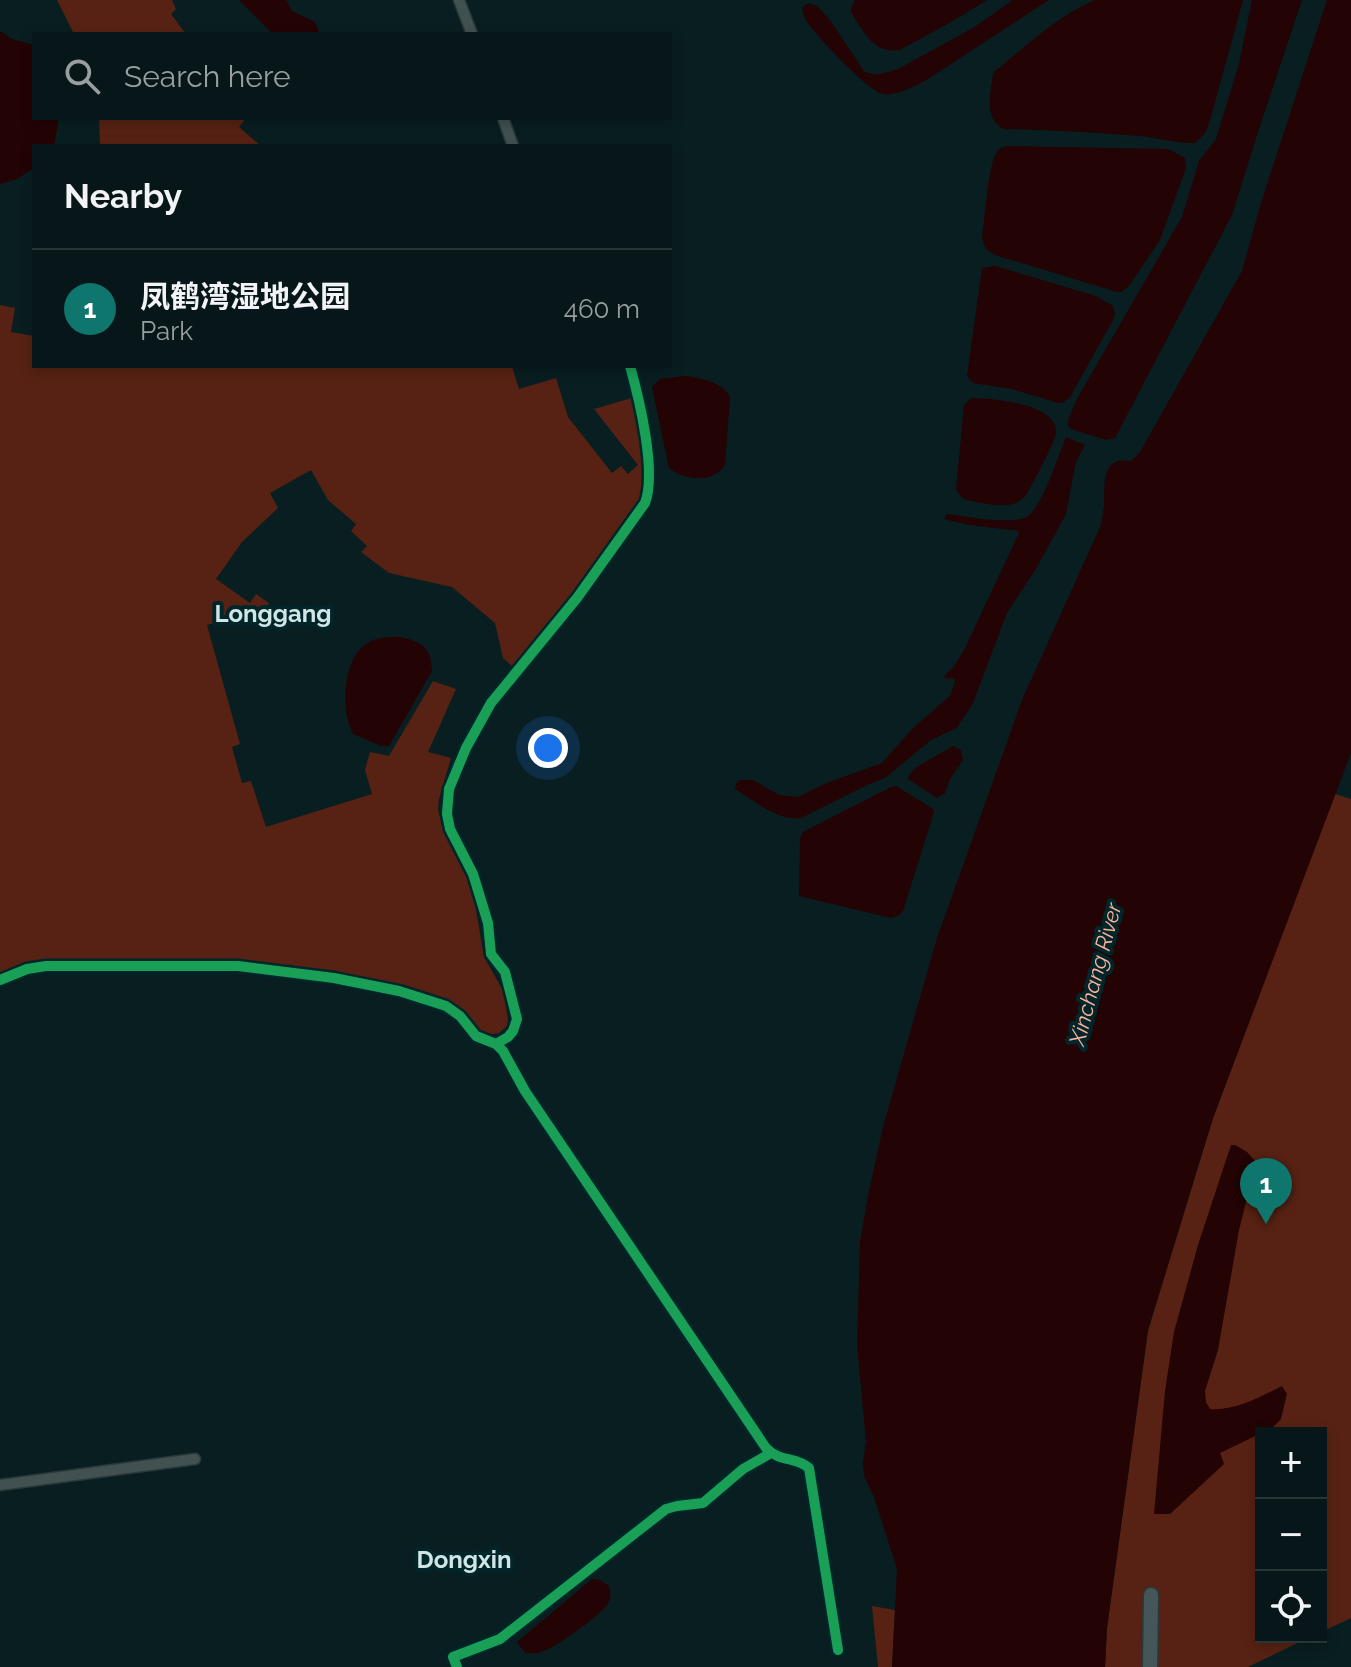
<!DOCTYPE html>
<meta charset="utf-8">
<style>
:root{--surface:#071618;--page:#101f21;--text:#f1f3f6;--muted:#989fa2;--line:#283537;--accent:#0f766e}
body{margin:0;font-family:Raleway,"Noto Sans SC",sans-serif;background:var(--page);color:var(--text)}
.controls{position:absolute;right:24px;bottom:24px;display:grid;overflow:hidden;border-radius:0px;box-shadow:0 4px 12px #0003}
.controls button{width:72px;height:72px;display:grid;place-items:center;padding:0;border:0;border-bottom:2px solid var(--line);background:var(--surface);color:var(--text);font:40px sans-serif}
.you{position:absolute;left:548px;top:748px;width:28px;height:28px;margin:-20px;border:6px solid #fff;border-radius:50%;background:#1a73e8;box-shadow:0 0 0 12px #1a73e833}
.badge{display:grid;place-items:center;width:52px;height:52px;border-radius:50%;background:var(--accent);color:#fff;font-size:26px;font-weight:700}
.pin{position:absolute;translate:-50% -66px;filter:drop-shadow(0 2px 4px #0008)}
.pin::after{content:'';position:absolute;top:42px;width:28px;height:24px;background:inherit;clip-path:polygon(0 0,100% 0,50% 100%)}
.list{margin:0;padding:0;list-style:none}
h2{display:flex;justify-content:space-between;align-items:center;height:104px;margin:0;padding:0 32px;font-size:34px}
h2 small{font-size:26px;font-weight:400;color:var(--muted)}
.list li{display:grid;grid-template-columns:52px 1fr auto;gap:24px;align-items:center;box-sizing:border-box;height:120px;padding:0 32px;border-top:2px solid var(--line)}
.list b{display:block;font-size:30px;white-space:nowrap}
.list p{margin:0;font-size:26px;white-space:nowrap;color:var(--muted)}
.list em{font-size:26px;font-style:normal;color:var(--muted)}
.icon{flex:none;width:44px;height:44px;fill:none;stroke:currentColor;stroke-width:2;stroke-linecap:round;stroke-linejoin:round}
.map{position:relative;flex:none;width:1351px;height:1667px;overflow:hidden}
.search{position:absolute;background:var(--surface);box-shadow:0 4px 12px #0003;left:32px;top:32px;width:640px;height:88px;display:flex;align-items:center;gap:20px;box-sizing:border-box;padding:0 28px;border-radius:0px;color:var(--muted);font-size:30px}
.panel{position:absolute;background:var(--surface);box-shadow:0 4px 12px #0003;left:32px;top:144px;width:640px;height:224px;border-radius:0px}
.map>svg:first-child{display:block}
</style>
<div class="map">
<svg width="1351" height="1667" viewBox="0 0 1351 1667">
<rect width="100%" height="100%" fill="#091e20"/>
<path fill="#572213" d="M 57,0 L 172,0 L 176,9 L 171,14 L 186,34 L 74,34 Z
M 99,118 L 246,118 L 239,127 L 261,146 L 100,146 Z
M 0,305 L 15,308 L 11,332 L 34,336 L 34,366 L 512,366 L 519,389 L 556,378 L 568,417 L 612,473 L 621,466 L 628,474 L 638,465 L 594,409 L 635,397 L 645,482 L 641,498 L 593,571 L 514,668 L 503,658 L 495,623 L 452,587 L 389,573 L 361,552 L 367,546 L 351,531 L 356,524 L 328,500 L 311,470 L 270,493 L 278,508 L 242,542 L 216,579 L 250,603 L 256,594 L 269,603 L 263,616 L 230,625 L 228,619 L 207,625 L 240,744 L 232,747 L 242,783 L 251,781 L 266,827 L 372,794 L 365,770 L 370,752 L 389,756 L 433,681 L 456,689 L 428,752 L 451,758 L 439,799 L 438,809 L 443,830 L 471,880 L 484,957 L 504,992 L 508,1020 L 507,1026 L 499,1033 L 488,1035 L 479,1032 L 455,1007 L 435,996 L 311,970 L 208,962 L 29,964 L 0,974 Z
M 1335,794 L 1351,799 L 1351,1618 L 1321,1632 L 1321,1433 L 1261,1433 L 1261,1637 L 1310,1637 L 1248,1667 L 1105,1667 L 1107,1628 L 1148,1331 L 1213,1118 Z
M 872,1606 L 895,1610 L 892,1667 L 878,1667 Z"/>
<path fill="#230303" d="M 239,0 L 286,0 L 292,11 L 315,22 L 320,34 L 273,34 Z
M 855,0 L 987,0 L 958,18 L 900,50 C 873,54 864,32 851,12 L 851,8 Z
M 1013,0 L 1049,0 L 925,81 C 912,87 897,96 883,94 C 869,92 819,38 809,25 C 805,19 803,15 802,8 L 808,3 L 817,6 L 830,20 L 864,71 C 874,77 887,73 898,69 L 973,28 Z
M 1095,0 L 1243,0 L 1209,124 L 1205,133 L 1195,143 C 1176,144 1157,137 1138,136 C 1093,132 1048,130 1003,129 C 983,117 991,93 993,73 C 1025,47 1057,16 1095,0 Z
M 1252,0 L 1302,0 L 1257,135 L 1232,215 L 1115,438 L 1106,440 L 1071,429 L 1068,425 L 1068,420 L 1078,397 L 1182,217 L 1199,161 L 1216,139 L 1239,64 Z
M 1327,0 L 1351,0 L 1351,753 L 1213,1118 L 1148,1330 L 1107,1628 L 1105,1667 L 892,1667 L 897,1569 L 874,1497 L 864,1476 L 863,1464 L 866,1441 L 857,1345 L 860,1242 L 868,1196 L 883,1127 L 937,938 L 1022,700 L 1101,525 C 1102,518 1104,511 1104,504 C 1105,491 1101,466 1118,461 C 1120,460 1130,461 1131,461 L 1140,452 L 1242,271 L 1261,203 Z
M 0,31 L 12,39 L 34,45 L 34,118 L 59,118 L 54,146 L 34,146 L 34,168 L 17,179 L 0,184 Z
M 1006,146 L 1168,149 L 1185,158 L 1186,168 L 1160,240 L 1129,286 L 1121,292 L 1117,292 L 995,255 C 986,250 984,247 982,237 C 985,218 988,167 996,154 C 999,148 1001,148 1006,146 Z
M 995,266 L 1096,296 L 1113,306 L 1115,315 L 1113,320 L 1070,397 L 1062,403 L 1058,403 L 1012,389 L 973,383 L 967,376 L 982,268 Z
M 686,376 C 701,378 724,383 730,397 L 725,465 C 713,484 684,480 669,468 L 652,387 L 660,379 Z
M 971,398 C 991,398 1058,404 1056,432 C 1055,443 1033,482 1027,494 C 1013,513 986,503 966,500 L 962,498 L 956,490 L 964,405 Z
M 1066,437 L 1085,445 L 1076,462 L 1066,514 L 1037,567 L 1007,613 L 973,703 L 957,728 L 931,740 L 885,778 L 867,785 L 801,818 C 777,821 755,801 735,789 L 736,784 L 739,780 L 753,780 L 779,795 L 798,797 L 824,784 L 882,763 L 914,727 L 950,696 L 955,681 L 954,679 L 945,678 L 944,676 L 953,668 L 964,650 L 1020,531 L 969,525 L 944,519 L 947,514 C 964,516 1014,526 1028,516 C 1042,507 1059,454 1066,437 Z
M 400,637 C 421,642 431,646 432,671 L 389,746 L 381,746 L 353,734 C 340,710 342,657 369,642 C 378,637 390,637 400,637 Z
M 953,746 L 961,750 L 963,760 L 950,779 L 945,793 L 937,798 L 908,779 L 909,775 L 915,768 Z
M 896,786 L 933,809 L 934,812 L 903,911 L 898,916 L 891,918 L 799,896 L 800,838 L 803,832 L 889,788 Z
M 1231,1145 L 1235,1145 L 1247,1152 L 1256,1162 L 1239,1230 L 1218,1350 L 1205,1391 L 1206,1402 L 1210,1409 C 1235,1411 1260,1397 1282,1386 L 1287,1394 L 1281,1419 L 1272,1428 L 1220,1453 L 1224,1464 L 1170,1514 L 1154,1514 L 1165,1391 L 1174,1332 L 1198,1245 Z
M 592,1579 L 600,1580 L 609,1586 C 611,1593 611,1599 607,1605 C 598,1617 553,1650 538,1653 C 534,1654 529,1653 525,1653 L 517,1642 Z"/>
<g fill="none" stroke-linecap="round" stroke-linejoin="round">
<g stroke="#2b3839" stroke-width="13">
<path id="street" d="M 459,0 L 472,34
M 503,118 L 513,146
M 0,980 L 27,969 L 46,966 L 238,966 L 334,978 L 399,991 L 446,1006 L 460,1016 L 476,1036 L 496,1044 L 503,1051 L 525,1091 L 766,1448 C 781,1463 795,1456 809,1468 L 838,1650
M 496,1044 L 508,1037 L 513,1031 L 517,1019 L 505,972 L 491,954 L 488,923 L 473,874 L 450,829 L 447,814 L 449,789 L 466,748 L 491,703 L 577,598 L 645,503 C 657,472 639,398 630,366
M 0,1485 L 195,1459
M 457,1667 L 453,1657 L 500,1639 L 666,1509 L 677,1506 L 703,1503 L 743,1469 L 771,1453"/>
</g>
<g stroke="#2b3839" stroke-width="17">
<path id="secondary" d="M 1150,1667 L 1151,1595"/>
</g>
<use href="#street" stroke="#415051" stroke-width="10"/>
<use href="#secondary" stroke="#445658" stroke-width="14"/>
<g stroke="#002629" stroke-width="15">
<path id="cycleway" d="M 0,980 L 27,969 L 46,966 L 238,966 L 334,978 L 399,991 L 446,1006 L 460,1016 L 476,1036 L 496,1044 L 503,1051 L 525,1091 L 766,1448 C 781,1463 795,1456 809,1468 L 838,1650
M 496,1044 L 508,1037 L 513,1031 L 517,1019 L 505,972 L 491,954 L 488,923 L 473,874 L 450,829 L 447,814 L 449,789 L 466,748 L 491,703 L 577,598 L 645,503 C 657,472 639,398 630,366
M 457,1667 L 453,1657 L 500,1639 L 666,1509 L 677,1506 L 703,1503 L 743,1469 L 771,1453"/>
</g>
<use href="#cycleway" stroke="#1a9f57" stroke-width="10"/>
</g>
<g text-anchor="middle" stroke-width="8" stroke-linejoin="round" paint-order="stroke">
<g font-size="22" font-style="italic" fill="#fdb19c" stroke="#002629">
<text transform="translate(1095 974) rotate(-75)" y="8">Xinchang River</text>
</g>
<g font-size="24" font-weight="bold" fill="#d1e5e6" stroke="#002629">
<text x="273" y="622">Longgang</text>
<text x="464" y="1568">Dongxin</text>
</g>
</g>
</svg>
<div class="controls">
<button>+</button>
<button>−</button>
<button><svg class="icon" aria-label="locate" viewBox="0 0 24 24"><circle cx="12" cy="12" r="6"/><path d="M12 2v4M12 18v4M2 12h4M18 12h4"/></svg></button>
</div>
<div class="you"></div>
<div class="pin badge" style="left:1266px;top:1224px">1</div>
<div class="search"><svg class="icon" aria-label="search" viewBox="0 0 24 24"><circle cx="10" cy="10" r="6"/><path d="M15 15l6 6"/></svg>Search here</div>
<section class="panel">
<h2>Nearby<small></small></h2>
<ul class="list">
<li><span class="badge">1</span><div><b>凤鹤湾湿地公园</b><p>Park</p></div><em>460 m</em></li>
</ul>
</section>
</div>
